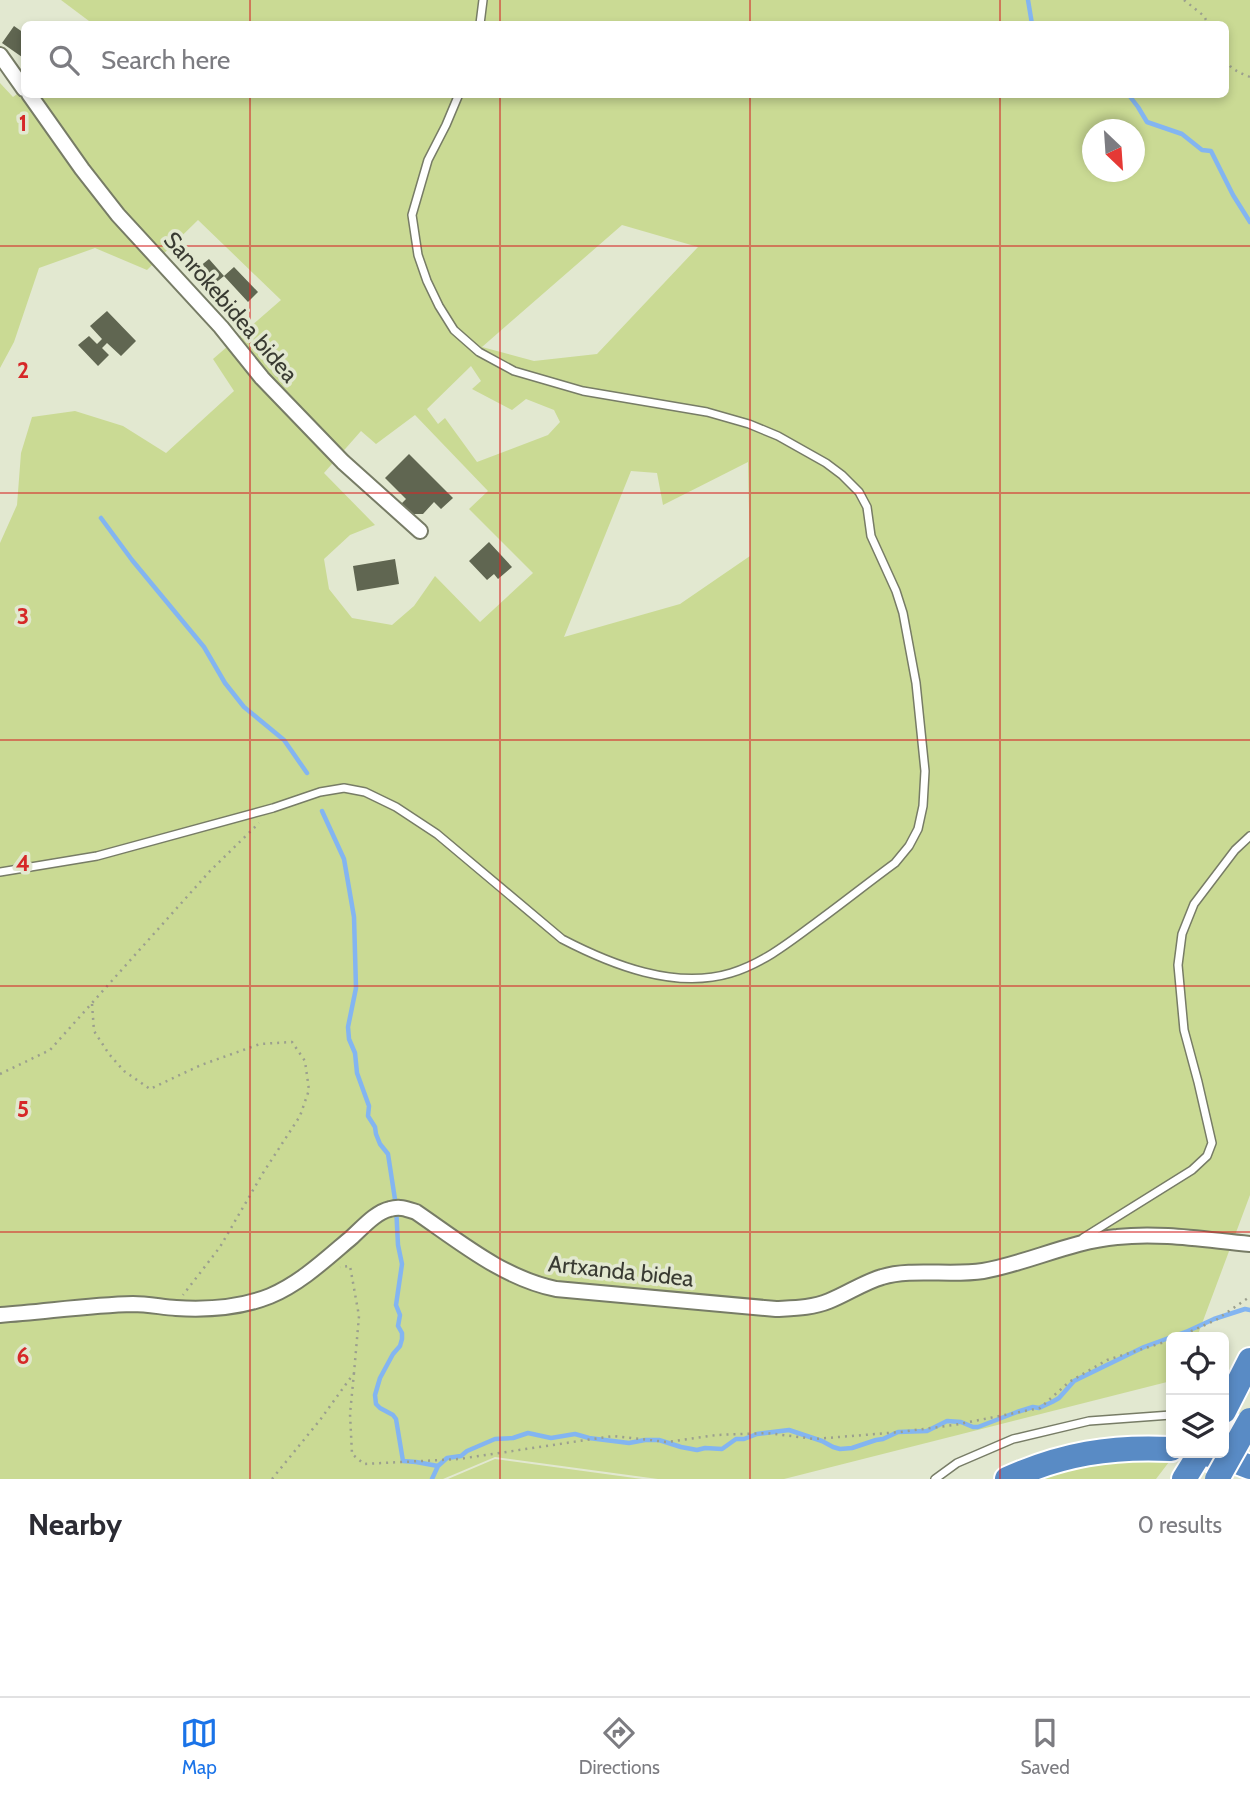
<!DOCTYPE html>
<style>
:root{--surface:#fff;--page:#f2f2f3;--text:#2b2b33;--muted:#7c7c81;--line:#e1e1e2;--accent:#1a73e8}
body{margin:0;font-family:Cabin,sans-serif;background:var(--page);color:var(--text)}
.controls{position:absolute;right:21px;bottom:21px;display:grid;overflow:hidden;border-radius:10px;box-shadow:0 4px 10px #0003}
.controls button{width:63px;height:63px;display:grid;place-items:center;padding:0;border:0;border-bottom:2px solid var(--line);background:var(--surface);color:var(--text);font:35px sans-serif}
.compass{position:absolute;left:1082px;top:119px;width:63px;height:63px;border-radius:50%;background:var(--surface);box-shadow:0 4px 10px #0003;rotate:155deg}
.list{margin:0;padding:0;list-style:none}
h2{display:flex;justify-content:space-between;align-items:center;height:91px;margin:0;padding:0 28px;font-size:30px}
h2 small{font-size:23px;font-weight:400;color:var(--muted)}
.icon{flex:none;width:38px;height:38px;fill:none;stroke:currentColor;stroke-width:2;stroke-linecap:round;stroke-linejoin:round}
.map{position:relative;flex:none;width:1250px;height:1479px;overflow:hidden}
.search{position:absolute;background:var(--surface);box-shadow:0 4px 10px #0003;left:21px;right:21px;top:21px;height:77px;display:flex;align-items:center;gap:18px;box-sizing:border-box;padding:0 24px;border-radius:10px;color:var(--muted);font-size:26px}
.sheet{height:217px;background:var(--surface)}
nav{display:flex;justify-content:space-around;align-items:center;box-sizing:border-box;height:98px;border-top:2px solid var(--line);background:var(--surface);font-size:19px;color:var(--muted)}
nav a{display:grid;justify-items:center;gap:4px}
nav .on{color:var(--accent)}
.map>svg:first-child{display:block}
</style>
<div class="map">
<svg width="1250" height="1479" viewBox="0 0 1250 1479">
<rect width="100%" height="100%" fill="#e2e8d0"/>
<path fill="#cada94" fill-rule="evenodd" d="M 61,0 L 1250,0 L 1250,1195 L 1197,1337 L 1171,1337 L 1171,1381 L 784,1479 L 658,1479 L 495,1457 L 443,1479 L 0,1479 L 0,543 L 17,505 L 21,453 L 32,417 L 75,411 L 123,426 L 166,453 L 234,391 L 213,359 L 281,300 L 198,220 L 147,270 L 95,248 L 39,268 L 14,342 L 0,368 L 0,83 L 13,97 L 24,89 L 24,94 L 1226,94 L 1226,24 L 87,24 L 89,21 ZM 1092,130 L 1134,130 L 1134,172 L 1092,172 ZM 622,225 L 698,247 L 597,354 L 534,361 L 482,347 ZM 471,366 L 481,381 L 472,389 L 512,410 L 526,399 L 554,410 L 560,422 L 548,435 L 477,462 L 445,418 L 438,424 L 427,409 ZM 415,415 L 488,491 L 469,509 L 533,573 L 480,622 L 435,576 L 414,606 L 392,625 L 352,618 L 329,589 L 324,559 L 350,535 L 375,525 L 324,473 L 361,431 L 376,444 ZM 748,462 L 750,556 L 680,604 L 564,637 L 631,471 L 657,473 L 663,505 Z
M 1140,1458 L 1169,1462 L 1156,1479 L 1030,1479 L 1084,1464 Z
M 495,1459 L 642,1479 L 448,1479 Z"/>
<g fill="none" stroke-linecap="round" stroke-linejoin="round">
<path stroke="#83b5f1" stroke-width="4.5" d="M 1028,0 L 1032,24
M 1128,94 L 1138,107 L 1147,122 L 1182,134 L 1202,150 L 1211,151 L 1233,195 L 1250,222
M 101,518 L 132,560 L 204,647 L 225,683 L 244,707 L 284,740 L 307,773
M 322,811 L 344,859 L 354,917 L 356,988 L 348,1027 L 349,1039 L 355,1053 L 357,1073 L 369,1106 L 368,1116 L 375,1127 L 376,1134 L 380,1144 L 388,1154 L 396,1206 L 398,1245 L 402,1264 L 396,1305 L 400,1315 L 398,1326 L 402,1333 L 402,1339 L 400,1346 L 393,1354 L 380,1378 L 375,1395 L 376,1404 L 380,1408 L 393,1415 L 396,1419 L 403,1461 L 416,1462 L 438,1466
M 432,1479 L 438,1466 L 447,1458 L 461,1456 L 467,1451 L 495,1439 L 513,1438 L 528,1433 L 551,1438 L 575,1434 L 589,1438 L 629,1443 L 645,1440 L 659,1440 L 681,1447 L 697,1450 L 705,1448 L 722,1449 L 736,1439 L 744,1439 L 757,1434 L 789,1430 L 822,1441 L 833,1447 L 840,1449 L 852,1448 L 876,1440 L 883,1439 L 898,1432 L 927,1431 L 947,1421 L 961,1422 L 973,1427 L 978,1427 L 1017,1412 L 1033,1407 L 1039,1408 L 1052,1402 L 1059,1398 L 1074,1381 L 1144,1347 L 1188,1331 L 1214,1319 L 1245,1309 L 1250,1310"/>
</g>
<path fill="#606651" d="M 14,26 L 24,33 L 24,54 L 22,57 L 2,43 Z
M 209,259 L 224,276 L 208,289 L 194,271 Z
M 234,267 L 258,292 L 248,302 L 224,276 Z
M 107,311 L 136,341 L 121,356 L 107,343 L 102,348 L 109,355 L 98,366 L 78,345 L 89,336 L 97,344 L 102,339 L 90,326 Z
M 409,454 L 453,498 L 441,509 L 434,502 L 423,514 L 410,514 L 401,504 L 406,499 L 385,478 Z
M 489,542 L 512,567 L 498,579 L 494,574 L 487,580 L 469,561 Z
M 395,559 L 399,584 L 357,591 L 353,566 Z"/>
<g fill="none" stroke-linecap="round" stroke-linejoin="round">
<g stroke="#777c66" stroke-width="10">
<path id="service" d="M 480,24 L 483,0
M 0,872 L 97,856 L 273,808 L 320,792 L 344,788 L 365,792 L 396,807 L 437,834 L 562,939 C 612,965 675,990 731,973 C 764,963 791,941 818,921 C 844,902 869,882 895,863 L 909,846 L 918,829 L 923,806 L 925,771 L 916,683 L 903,613 L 896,591 L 871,536 L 867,507 L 859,492 L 842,475 L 826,463 L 778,436 L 749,424 L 707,412 L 583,391 L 514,371 L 479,352 L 454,330 L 439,306 L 427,281 L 418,255 L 412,215 L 428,160 L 446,125 L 459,94
M 1083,1238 L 1192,1170 L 1207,1156 L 1212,1143 L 1198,1082 L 1184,1030 L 1178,965 L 1182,934 L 1194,904 L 1235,850 L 1250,836
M 935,1479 L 957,1463 L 1013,1439 L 1089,1421 L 1171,1415"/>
</g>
<g stroke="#777c66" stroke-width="18">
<path id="minor" d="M 0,55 L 24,89
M 29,94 L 82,169 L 118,215 L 221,327 L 262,378 L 343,462 L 420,531
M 0,1315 C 44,1312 89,1305 133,1304 C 147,1304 162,1307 176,1308 C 208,1310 240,1308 270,1296 C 301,1283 327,1258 352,1237 C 363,1227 376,1212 390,1209 C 400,1206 407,1209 416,1212 C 460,1242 503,1278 556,1289 L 776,1309 C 794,1308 812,1308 829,1301 C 847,1294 864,1282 882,1277 C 911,1268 951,1276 983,1271 C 1028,1263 1071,1241 1117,1237 C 1161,1232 1206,1240 1250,1244
M 1224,1425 L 1249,1431"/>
</g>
<g stroke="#fff" stroke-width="28">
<path id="motorway" d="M 1224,1411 L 1250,1360
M 1200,1453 L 1229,1459 L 1250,1467
M 1007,1479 C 1062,1454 1111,1446 1171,1449
M 1184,1479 L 1200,1453"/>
</g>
<path stroke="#9b9f8e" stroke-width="2.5" stroke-dasharray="2 5" stroke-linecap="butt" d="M 1184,0 L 1204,16 L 1208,24
M 1226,60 C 1230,69 1240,73 1250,77
M 92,1004 L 94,1031 L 109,1054 L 124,1071 L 150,1089 L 201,1065 L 260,1044 L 292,1042 L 305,1061 L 309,1090 L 300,1116 L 263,1173 L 220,1247 L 183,1295
M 0,1074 L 50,1050 L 210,871 L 259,823
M 1178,1337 L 1216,1320 L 1248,1298 L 1250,1298
M 354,1373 L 350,1414 L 352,1454 L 364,1464 L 459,1459 L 613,1436 L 667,1442 L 717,1435 L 767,1433 L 815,1439 L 900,1432 L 954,1425 L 1040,1408 L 1069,1382 L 1107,1360 L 1171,1340
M 272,1479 L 320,1420 L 354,1373 L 359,1316 L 350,1266 L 340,1267"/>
<use href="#service" stroke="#fff" stroke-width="7"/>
<use href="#minor" stroke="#fff" stroke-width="14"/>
<use href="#motorway" stroke="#598bc5" stroke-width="24"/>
<g stroke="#fff" stroke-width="28" stroke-linecap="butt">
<path id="motorway-bridge" d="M 1217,1479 L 1250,1420"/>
</g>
<use href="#motorway-bridge" stroke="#598bc5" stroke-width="24"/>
</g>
<path fill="none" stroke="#d62828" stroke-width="2" stroke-opacity="0.55" d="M 250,0 L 250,24M 500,0 L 500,24M 750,0 L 750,24M 1000,0 L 1000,24M 250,94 L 250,1479M 500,94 L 500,1479M 750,94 L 750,1479M 1000,94 L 1000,1479M 0,246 L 1250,246M 0,493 L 1250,493M 0,740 L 1250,740M 0,986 L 1250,986M 0,1232 L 1250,1232"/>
<g text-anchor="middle" stroke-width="7" stroke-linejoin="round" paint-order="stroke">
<g font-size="23" fill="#393b32" stroke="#e2e8d0">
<text transform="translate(231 307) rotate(49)" y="8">Sanrokebidea bidea</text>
<text transform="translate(621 1271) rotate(6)" y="8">Artxanda bidea</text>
</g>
</g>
<g font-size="23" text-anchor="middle" font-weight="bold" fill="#d62828" stroke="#e2e8d0" stroke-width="7" stroke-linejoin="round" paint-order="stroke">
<text x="23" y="131">1</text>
<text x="23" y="378">2</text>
<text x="23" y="624">3</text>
<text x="23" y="871">4</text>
<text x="23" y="1117">5</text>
<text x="23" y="1364">6</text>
</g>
</svg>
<div class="controls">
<button><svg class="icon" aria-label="locate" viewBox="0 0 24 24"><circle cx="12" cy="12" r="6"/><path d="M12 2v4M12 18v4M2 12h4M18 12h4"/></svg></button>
<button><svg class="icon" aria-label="layers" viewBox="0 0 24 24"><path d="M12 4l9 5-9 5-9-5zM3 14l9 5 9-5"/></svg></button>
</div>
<svg class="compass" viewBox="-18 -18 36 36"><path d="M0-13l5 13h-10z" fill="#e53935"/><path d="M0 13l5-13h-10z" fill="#7c7c81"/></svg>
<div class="search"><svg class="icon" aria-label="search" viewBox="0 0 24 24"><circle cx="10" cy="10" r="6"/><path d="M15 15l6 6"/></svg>Search here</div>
</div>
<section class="sheet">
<h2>Nearby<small>0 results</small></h2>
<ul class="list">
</ul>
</section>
<nav>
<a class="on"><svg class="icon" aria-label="map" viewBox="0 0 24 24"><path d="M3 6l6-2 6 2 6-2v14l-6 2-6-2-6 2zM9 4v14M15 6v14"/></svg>Map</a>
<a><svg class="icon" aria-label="directions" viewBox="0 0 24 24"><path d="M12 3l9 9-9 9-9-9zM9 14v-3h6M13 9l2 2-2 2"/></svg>Directions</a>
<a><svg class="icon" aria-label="saved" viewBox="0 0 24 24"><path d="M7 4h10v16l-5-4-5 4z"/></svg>Saved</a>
</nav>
